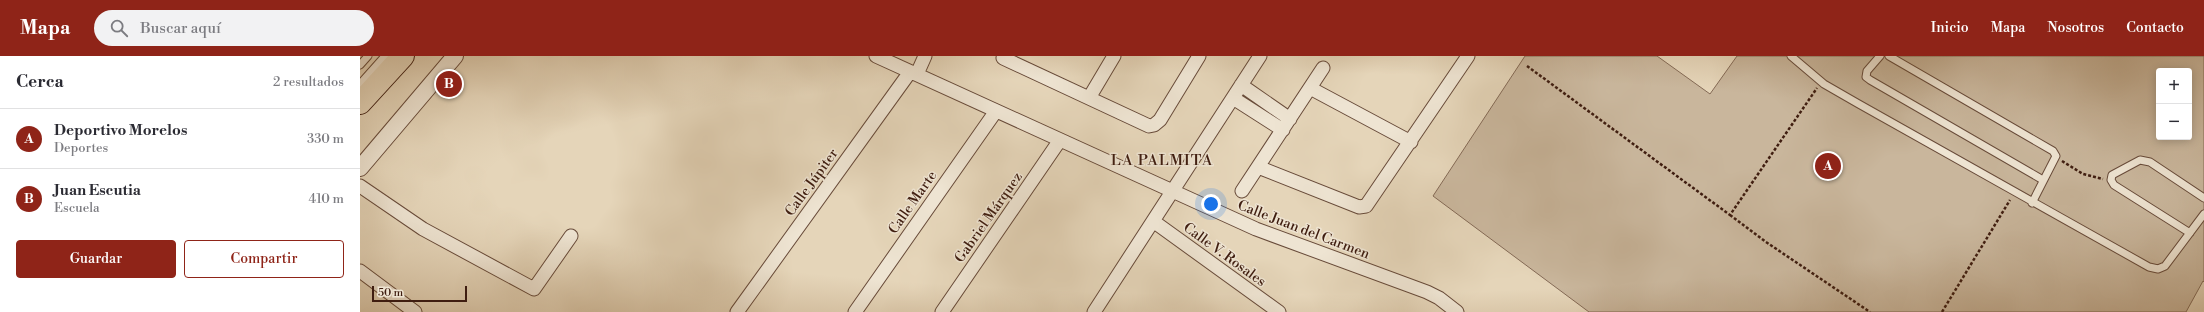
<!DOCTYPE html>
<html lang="es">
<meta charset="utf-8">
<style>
:root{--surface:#fff;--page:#f2f2f3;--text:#2b2b33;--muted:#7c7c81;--line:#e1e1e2;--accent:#8f2418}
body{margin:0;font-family:"Libre Bodoni",serif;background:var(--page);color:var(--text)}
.controls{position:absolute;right:12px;top:12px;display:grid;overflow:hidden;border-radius:4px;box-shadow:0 2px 10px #0003}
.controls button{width:36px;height:36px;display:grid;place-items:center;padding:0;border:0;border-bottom:1px solid var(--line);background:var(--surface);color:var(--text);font:20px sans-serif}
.scale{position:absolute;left:12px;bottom:10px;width:95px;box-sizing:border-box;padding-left:4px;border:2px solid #3f1d10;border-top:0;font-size:11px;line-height:14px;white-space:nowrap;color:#3f1d10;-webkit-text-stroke:3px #eee4d2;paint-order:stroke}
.you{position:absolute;left:851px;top:148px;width:14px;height:14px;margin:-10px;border:3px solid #fff;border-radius:50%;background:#1a73e8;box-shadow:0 0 0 6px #1a73e833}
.badge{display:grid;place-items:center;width:26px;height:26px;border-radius:50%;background:var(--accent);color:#fff;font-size:13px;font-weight:700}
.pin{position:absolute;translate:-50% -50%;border:2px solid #fff;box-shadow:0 1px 4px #0006}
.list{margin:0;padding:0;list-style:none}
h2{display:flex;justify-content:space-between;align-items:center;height:52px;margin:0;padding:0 16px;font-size:17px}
h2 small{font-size:13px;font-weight:400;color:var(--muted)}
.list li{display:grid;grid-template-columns:26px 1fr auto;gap:12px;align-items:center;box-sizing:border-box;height:60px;padding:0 16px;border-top:1px solid var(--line)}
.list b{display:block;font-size:15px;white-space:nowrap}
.list p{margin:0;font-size:13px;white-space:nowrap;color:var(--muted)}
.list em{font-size:13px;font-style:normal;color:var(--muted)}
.actions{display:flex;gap:8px;padding:12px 16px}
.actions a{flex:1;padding:9px 0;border:1px solid var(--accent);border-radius:4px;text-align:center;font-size:14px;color:var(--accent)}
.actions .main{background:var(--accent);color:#fff}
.icon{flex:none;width:22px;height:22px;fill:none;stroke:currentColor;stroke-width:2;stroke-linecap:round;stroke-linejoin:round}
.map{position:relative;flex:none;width:1844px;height:256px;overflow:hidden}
header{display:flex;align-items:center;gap:24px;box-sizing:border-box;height:56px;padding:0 20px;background:var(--accent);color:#fff}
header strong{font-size:19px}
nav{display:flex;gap:22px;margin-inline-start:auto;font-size:14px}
.search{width:280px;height:36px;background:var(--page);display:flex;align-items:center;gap:10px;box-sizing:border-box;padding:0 14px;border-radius:22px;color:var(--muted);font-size:15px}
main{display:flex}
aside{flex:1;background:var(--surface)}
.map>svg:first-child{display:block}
</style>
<header>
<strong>Mapa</strong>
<div class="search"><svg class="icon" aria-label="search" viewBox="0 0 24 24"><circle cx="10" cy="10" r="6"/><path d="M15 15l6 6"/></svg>Buscar aquí</div>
<nav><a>Inicio</a><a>Mapa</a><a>Nosotros</a><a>Contacto</a></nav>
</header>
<main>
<aside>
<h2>Cerca<small>2 resultados</small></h2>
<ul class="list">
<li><span class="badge">A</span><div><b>Deportivo Morelos</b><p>Deportes</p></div><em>330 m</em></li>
<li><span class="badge">B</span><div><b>Juan Escutia</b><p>Escuela</p></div><em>410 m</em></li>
</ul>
<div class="actions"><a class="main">Guardar</a><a>Compartir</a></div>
</aside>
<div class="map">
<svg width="1844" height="256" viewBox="0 0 1844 256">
<rect width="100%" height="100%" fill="#e5d5b9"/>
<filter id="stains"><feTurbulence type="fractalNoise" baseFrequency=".005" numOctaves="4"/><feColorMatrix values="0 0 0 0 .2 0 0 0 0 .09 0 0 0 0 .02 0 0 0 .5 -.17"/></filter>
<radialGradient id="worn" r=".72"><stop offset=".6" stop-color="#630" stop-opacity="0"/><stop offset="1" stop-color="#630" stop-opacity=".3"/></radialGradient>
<path fill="#c9b69c" stroke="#846a56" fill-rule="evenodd" d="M 1165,0 L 1297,0 L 1350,38 L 1377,0 L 1844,0 L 1844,226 L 1843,225 L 1826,256 L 1229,256 L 1073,140 ZM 1799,15 L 1829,15 L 1829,81 L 1799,81 Z"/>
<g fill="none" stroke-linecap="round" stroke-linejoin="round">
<g stroke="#684b3a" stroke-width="9">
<path id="service" d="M 1431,0 L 1464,28 L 1497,47 L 1789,211 L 1798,213 L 1805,210 L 1844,158
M 1520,0 L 1507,15 L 1506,21 L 1510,24 L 1683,124
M 1529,0 L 1693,95 L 1696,100 L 1672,147
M 0,9 L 8,0
M 0,28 L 25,0
M 1830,177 L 1754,129 L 1751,124 L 1752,119 L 1780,104 L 1790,106 L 1844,142"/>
</g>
<g stroke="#684b3a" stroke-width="15">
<path id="minor" d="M 516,0 L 896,173 L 1067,236 L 1079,242 L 1097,256
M 643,2 L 789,70 L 794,69 L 800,64 L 839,0
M 557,18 L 565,0
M 881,29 L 930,63
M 950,32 L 1051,86
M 729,42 L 754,0
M 873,42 L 923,74
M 898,111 L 999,151 L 1006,150 L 1108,0
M 0,130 L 63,173 L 174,233 L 211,180
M 882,135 L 963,12
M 793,165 L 919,256
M 0,215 L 55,256
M 377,256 L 550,16
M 495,256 L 636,55
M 582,256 L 700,84
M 734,256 L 900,0"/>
</g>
<g stroke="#684b3a" stroke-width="18">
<path id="tertiary" d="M 0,112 L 95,0"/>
</g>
<g stroke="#3f1d10" stroke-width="24">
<path id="trunk" d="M 0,47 L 43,0"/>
</g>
<path stroke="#3f1d10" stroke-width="2.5" stroke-dasharray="3 2" stroke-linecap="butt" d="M 1167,10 L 1370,159 L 1457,32
M 1702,105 L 1723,118 L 1743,123
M 1370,159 L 1406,186 L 1510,256
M 1582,256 L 1650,144"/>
<use href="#service" stroke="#eee4d2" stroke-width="7"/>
<use href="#minor" stroke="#eee4d2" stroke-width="13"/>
<use href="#tertiary" stroke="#eee4d2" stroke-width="16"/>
<use href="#trunk" stroke="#e5d5b9" stroke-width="22"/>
</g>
<g text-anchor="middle" stroke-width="3" stroke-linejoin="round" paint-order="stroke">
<g font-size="14" fill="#3f1d10" stroke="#eee4d2">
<text transform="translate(451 126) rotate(-54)" y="5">Calle Júpiter</text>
<text transform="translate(552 146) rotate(-55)" y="5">Calle Marte</text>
<text transform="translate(628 161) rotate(-55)" y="5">Gabriel Márquez</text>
<text transform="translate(944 173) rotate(21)" y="5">Calle Juan del Carmen</text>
<text transform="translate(865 198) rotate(36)" y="5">Calle V. Rosales</text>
</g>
<g font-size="15" letter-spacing="1" fill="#3f1d10" stroke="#eee4d2">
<text x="802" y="109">LA PALMITA</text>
</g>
</g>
<rect width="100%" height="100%" filter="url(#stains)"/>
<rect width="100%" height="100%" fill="url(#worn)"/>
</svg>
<div class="controls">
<button>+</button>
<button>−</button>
</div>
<div class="scale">50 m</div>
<div class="you"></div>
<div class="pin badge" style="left:1468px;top:110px">A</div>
<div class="pin badge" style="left:89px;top:28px">B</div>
</div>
</main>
